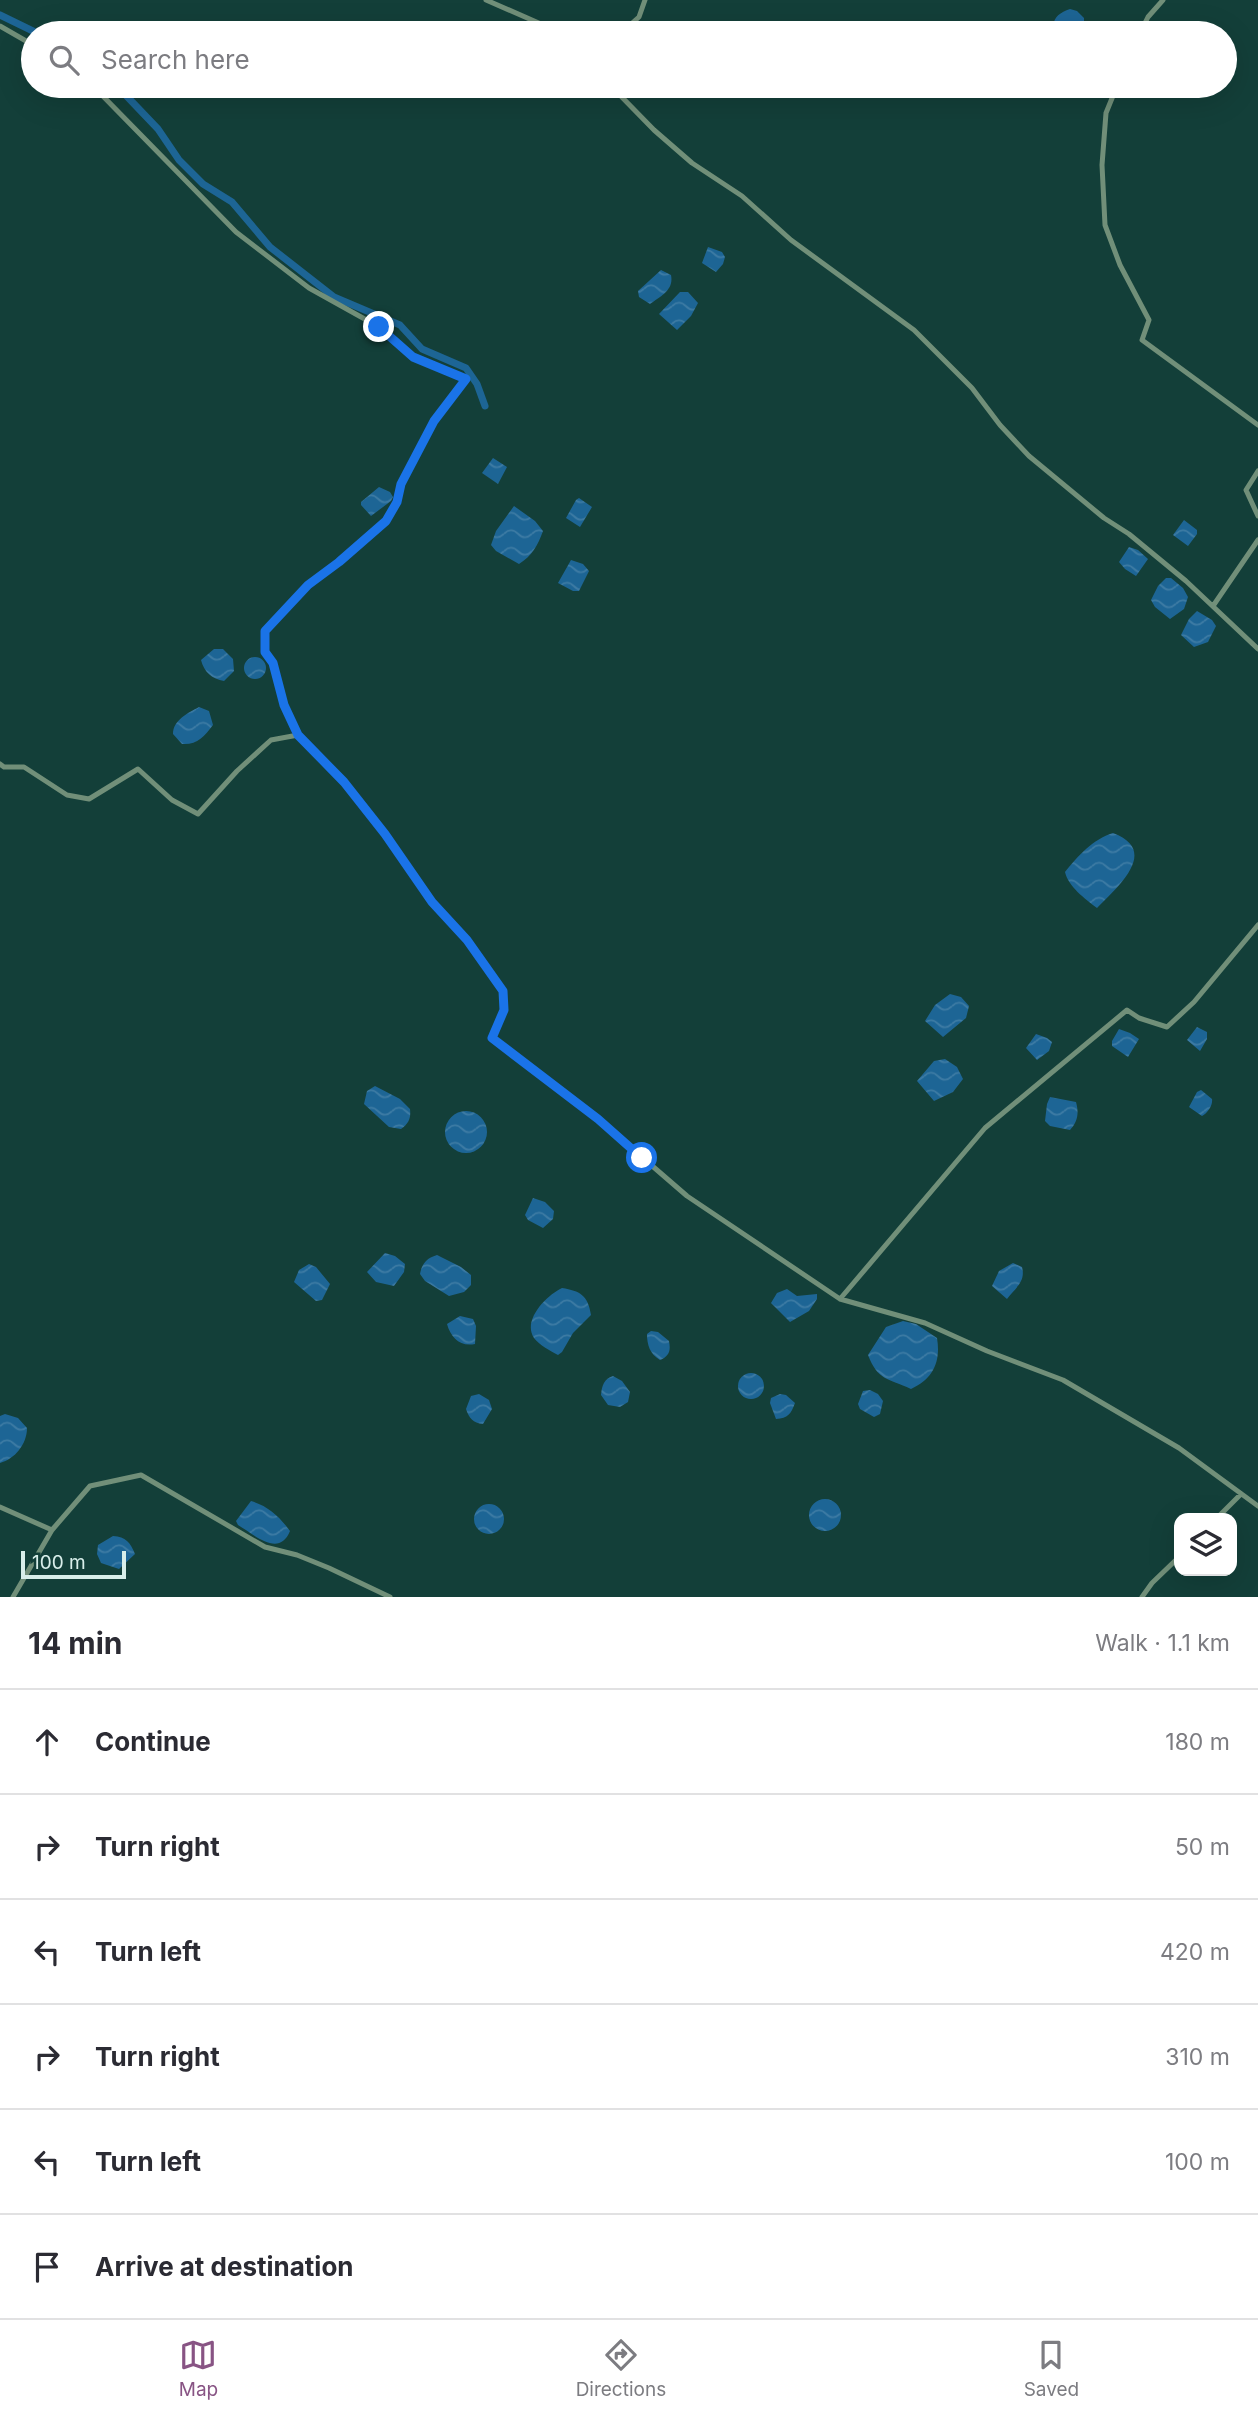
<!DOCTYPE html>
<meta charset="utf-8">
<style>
:root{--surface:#fff;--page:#f2f2f3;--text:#2b2b33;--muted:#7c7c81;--line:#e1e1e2;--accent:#885484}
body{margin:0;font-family:Inter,sans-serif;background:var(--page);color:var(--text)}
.controls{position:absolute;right:21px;bottom:21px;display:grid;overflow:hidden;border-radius:14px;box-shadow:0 7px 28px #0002}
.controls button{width:63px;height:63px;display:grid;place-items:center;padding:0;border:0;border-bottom:2px solid var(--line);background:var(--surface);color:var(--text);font:35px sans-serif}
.scale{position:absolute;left:21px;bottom:18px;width:105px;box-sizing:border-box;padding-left:7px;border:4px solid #d8eeea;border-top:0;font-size:19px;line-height:24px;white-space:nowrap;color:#d8eeea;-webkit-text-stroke:5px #133f39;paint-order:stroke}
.stop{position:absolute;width:21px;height:21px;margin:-16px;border:5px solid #1a73e8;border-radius:50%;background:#fff}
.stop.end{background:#1a73e8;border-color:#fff;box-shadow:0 2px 7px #0008}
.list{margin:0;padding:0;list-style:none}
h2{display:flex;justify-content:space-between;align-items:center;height:91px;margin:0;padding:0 28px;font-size:30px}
h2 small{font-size:23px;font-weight:400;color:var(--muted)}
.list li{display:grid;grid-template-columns:46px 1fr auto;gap:21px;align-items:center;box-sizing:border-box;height:105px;padding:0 28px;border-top:2px solid var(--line)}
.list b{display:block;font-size:26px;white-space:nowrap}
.list em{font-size:23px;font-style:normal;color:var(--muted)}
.icon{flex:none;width:38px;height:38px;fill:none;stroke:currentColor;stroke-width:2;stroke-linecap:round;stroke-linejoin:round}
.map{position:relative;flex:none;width:1258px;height:1597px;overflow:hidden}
.search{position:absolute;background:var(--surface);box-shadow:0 7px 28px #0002;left:21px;right:21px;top:21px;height:77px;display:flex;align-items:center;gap:18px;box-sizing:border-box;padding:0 24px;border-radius:38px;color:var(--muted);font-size:26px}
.sheet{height:721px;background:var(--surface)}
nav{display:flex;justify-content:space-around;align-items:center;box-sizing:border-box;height:98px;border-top:2px solid var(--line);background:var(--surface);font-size:19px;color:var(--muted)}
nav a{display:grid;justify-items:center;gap:4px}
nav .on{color:var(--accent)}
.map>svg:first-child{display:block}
</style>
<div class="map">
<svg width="1258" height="1597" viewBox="0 0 1258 1597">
<defs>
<pattern id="water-waves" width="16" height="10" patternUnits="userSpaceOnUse" patternTransform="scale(1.75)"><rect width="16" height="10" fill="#1d6595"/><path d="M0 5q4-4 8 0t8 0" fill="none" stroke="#3d7ba4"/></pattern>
</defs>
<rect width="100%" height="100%" fill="#133f39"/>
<path fill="url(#water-waves)" d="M 1070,9 L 1077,11 L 1084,18 L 1084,33 L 1055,33 C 1050,20 1058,13 1070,9 Z
M 708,247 L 722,252 L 725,257 L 723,264 L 716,272 L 702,263 Z
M 661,270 L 671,275 C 674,290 661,296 650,304 L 639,297 L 638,291 Z
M 680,292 L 688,292 L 698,303 L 691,316 L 677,330 L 659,314 Z
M 493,458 L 507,467 L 498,484 L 482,473 Z
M 379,487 L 390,492 L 393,497 L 391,501 L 371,516 L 361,505 L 361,502 Z
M 579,498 L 592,507 L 580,527 L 566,518 L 576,500 Z
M 514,506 L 535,521 L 543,531 C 538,545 532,556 519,564 L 496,551 L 491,545 L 496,531 Z
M 1184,520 L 1197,530 L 1197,534 L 1188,546 L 1173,535 Z
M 1129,547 L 1138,550 L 1148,559 L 1136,576 L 1125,569 L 1119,562 Z
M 571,560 L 583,564 L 589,571 L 579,591 L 573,591 L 558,583 Z
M 1166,578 L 1171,578 L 1183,588 L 1188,597 L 1184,609 L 1170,619 L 1155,607 L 1151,600 L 1158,586 Z
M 1197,611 L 1212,620 L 1216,626 L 1208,642 L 1194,647 L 1181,635 L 1189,619 Z
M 214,649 L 223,649 L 233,659 L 234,671 L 224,681 C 212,679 204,672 201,660 Z
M244 668a11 11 0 1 1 22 0a11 11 0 1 1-22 0Z
M 199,707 L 209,711 L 213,725 C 204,737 197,745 182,744 L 173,734 C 173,720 188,713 199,707 Z
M 1113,833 C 1161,851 1116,888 1097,908 C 1085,899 1068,886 1065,872 C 1078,856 1093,839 1113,833 Z
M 950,994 L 961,997 L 969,1006 L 966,1018 L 943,1037 L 925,1021 L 935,1005 Z
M 1197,1027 L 1207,1032 L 1207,1039 L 1200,1051 L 1187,1040 Z
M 1119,1029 L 1130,1033 L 1139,1039 L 1128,1057 L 1112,1046 L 1112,1041 Z
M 1036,1034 L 1047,1038 L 1052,1042 L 1049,1051 L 1037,1060 L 1026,1048 Z
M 945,1059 L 957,1067 L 963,1079 L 953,1092 L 934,1101 L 917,1081 L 934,1061 Z
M 375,1086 L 400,1099 L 410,1109 C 411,1118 409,1123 401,1129 L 389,1127 L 364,1104 L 367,1091 Z
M 1201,1090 L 1212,1099 C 1213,1105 1208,1113 1202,1116 L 1189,1107 L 1197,1092 Z
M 1050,1097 L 1076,1102 C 1079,1113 1078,1121 1070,1130 L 1050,1126 L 1045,1121 L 1047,1104 Z
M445 1132a21 21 0 1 1 42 0a21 21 0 1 1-42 0Z
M 533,1198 L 545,1202 L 554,1211 L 553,1219 L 543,1228 L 528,1220 L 525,1215 Z
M 385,1253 L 395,1256 L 405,1264 L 404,1272 L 394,1286 L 376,1282 L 367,1272 Z
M 437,1255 L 461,1267 L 471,1275 L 471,1285 L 464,1292 L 449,1296 L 425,1281 L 420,1274 C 422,1263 427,1258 437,1255 Z
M 1013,1263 L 1022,1267 C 1026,1282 1015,1288 1007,1299 L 992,1286 L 999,1271 Z
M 309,1264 L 316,1267 L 330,1284 L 322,1300 L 316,1301 L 294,1282 L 299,1270 Z
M 562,1288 C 580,1291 588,1295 591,1315 L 573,1333 L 562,1352 L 558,1355 C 551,1351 539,1345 534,1338 C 522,1320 547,1295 562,1288 Z
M 787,1289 L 797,1296 L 817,1294 L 817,1299 L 809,1311 L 790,1322 L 771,1303 L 777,1293 Z
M 460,1316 L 473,1319 L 476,1326 L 475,1344 C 460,1347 451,1338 447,1324 Z
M 903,1321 L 916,1324 L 937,1338 C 941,1362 933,1379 911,1389 C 888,1378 878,1381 868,1355 L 886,1327 Z
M 651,1331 L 658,1332 L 669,1341 C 671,1351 669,1356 660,1360 C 650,1354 647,1345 647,1334 Z
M738 1386a13 13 0 1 1 26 0a13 13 0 1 1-26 0Z
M 613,1376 L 622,1381 L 630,1392 L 628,1402 L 620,1407 L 608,1405 L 601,1395 C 602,1385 604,1379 613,1376 Z
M 870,1390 L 878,1394 L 883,1401 L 880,1414 L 874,1417 L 860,1409 L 858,1404 L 863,1391 Z
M 479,1394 L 489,1400 L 492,1409 L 483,1424 C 473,1423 469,1418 466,1409 L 471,1396 Z
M 780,1394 L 786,1395 L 795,1403 C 791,1414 788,1418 776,1419 L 770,1403 L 771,1398 Z
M 5,1414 L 18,1418 L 27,1428 C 27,1444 15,1459 0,1463 L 0,1416 Z
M809 1515a16 16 0 1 1 32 0a16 16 0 1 1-32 0Z
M 251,1501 C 268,1506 279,1516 290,1531 C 279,1558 255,1535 238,1525 L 236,1521 Z
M474 1519a15 15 0 1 1 30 0a15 15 0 1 1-30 0Z
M 113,1536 C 126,1537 130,1542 135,1554 L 119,1569 L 101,1563 L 97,1554 L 98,1545 Z"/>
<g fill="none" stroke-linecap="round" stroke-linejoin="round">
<path stroke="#1d6595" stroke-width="7" d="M 0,15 L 37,33
M 117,86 L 158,129 L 179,160 L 203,184 L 232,202 L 270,247 L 334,297 L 400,325 L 422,349 L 466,368 L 477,384 L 485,406"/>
<path stroke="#718f79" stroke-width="5" d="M 486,0 L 541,24 L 554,33
M 0,26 L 33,45
M 621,33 L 639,17 L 645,0
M 1140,33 L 1148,17 L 1163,0
M 93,86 L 236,232 L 309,288 L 379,327 L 413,357 L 465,379 L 434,421 L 401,484 L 397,502 L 386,521 L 339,562 L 308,585 L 265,631 L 265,652 L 273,663 L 284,705 L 298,735
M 611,86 L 654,130 L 692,163 L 742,196 L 791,240 L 914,330 L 972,388 L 1000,425 L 1029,456 L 1104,518 L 1129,534 L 1186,581 L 1258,649
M 1117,86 L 1106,113 L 1102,165 L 1105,225 L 1120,265 L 1149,320 L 1142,340 L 1258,425
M 1258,471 L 1246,490 L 1258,516
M 1213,606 L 1258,540
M 0,764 L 4,767 L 24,767 L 67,795 L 89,799 L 138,769 L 172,800 L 198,814 L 237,771 L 271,740 L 298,735 L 343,782 L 385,834 L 432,902 L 467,940 L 503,991 L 504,1010 L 492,1038 L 598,1119 L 687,1196 L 840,1299 L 925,1323 L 987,1351 L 1063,1380 L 1179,1448 L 1258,1506
M 840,1299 L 985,1128 L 1127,1010 L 1139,1018 L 1167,1027 L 1194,1002 L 1258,925
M 0,1507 L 52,1530
M 1217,1518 L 1241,1494
M 13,1597 L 52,1530 L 90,1486 L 141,1475 L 265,1547 L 297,1555 L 329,1568 L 390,1597
M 1142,1597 L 1152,1583 L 1179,1557"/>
</g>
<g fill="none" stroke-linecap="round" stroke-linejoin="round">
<path stroke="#1a73e8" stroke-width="9" d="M 379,327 L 413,357 L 466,379 L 434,421 L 401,484 L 397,502 L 386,521 L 339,562 L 308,585 L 265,631 L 265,652 L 273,663 L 284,705 L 298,735 L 344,782 L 385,834 L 432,902 L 467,940 L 503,991 L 504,1010 L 492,1038 L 598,1119 L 642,1158"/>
</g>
</svg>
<div class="controls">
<button><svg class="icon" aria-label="layers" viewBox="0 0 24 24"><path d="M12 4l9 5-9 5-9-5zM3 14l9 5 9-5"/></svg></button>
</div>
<div class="scale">100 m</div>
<div class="stop" style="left:642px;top:1158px"></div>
<div class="stop end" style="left:379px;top:327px"></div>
<div class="search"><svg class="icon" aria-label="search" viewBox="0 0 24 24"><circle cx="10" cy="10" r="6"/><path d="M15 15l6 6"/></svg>Search here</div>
</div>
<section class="sheet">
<h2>14 min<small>Walk · 1.1 km</small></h2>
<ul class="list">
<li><svg class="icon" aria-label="ahead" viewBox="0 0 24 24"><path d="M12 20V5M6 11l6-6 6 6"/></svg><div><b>Continue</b></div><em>180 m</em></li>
<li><svg class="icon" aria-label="right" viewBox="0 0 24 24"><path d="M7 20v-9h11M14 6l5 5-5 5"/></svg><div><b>Turn right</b></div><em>50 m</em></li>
<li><svg class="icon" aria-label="left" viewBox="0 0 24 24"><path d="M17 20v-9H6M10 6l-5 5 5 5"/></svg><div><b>Turn left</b></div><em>420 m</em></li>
<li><svg class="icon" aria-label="right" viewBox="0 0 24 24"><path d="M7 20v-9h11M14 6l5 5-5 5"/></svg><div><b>Turn right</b></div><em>310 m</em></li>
<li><svg class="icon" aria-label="left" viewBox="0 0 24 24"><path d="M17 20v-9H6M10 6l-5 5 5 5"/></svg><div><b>Turn left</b></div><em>100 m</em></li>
<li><svg class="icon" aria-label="arrive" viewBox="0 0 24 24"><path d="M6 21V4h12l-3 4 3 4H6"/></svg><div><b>Arrive at destination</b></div></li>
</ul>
</section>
<nav>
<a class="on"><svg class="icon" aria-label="map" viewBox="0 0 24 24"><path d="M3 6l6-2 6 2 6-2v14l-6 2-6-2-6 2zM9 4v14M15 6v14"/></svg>Map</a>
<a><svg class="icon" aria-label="directions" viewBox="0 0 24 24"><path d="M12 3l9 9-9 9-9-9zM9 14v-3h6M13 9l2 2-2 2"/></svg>Directions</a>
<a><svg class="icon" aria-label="saved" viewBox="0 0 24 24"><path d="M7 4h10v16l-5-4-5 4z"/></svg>Saved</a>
</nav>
